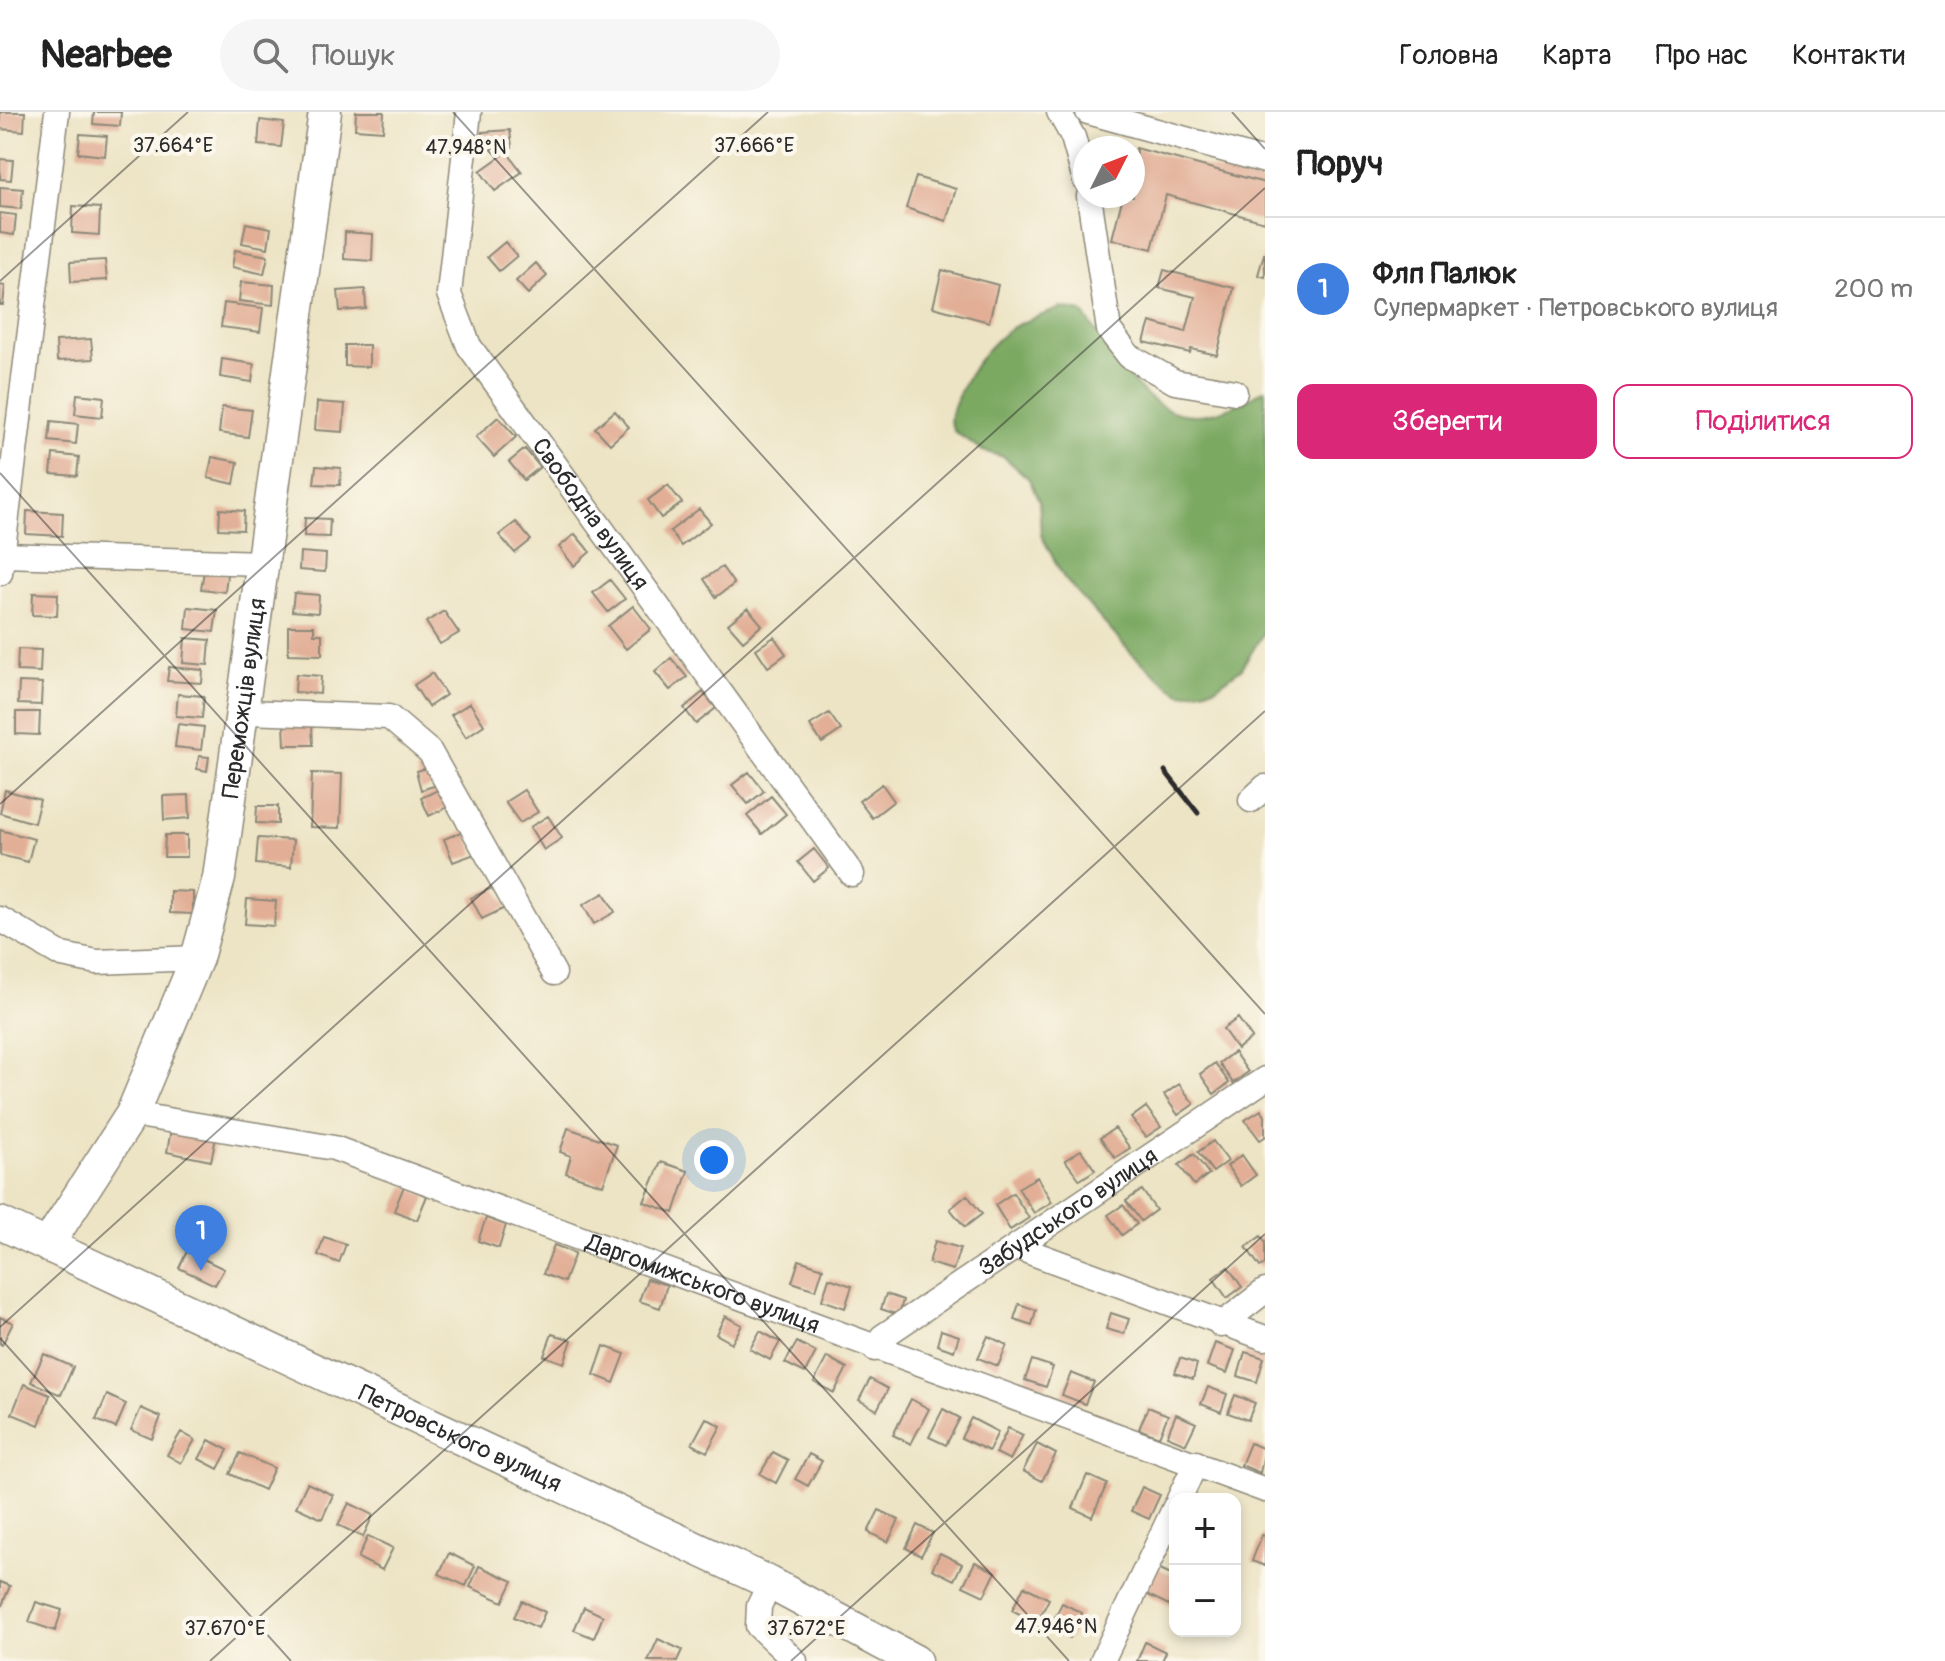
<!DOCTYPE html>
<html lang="uk">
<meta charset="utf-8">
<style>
:root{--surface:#fff;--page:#f6f6f6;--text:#222;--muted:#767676;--line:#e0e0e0;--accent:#db2777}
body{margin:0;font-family:Pangolin,sans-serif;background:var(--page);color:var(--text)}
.controls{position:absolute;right:24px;bottom:24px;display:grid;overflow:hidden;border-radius:16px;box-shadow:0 4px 12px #0003}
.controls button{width:72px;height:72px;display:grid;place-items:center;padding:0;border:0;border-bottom:2px solid var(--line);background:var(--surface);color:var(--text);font:40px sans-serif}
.compass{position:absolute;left:1073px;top:24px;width:72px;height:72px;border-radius:50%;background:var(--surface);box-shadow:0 4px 12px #0003;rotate:48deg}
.you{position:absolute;left:714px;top:1048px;width:28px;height:28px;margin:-20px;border:6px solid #fff;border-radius:50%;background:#1a73e8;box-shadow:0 0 0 12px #1a73e833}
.badge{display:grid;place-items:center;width:52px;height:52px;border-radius:50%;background:var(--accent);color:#fff;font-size:26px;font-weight:700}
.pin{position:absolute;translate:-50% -66px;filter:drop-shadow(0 2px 4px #0008)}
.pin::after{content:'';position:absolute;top:42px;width:28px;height:24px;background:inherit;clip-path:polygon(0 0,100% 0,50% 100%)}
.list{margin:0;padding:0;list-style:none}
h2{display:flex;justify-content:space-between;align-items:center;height:104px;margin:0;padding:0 32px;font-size:34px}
h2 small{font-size:26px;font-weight:400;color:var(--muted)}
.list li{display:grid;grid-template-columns:52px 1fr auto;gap:24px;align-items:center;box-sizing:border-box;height:144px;padding:0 32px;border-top:2px solid var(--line)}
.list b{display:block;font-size:30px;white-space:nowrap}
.list p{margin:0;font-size:26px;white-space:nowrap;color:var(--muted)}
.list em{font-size:26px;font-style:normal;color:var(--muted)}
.actions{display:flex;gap:16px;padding:24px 32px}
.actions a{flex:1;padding:18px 0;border:2px solid var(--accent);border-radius:16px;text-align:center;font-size:28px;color:var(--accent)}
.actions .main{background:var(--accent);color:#fff}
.icon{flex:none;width:44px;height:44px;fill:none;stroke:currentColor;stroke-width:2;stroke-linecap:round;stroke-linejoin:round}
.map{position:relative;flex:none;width:1265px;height:1549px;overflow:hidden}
header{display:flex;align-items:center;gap:48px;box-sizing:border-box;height:112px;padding:0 40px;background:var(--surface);border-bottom:2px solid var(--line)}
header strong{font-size:38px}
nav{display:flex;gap:44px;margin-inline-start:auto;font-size:28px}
.search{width:560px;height:72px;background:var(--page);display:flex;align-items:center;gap:20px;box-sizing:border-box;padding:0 28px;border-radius:44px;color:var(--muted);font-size:30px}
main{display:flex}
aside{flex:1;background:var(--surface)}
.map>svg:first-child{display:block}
</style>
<header>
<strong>Nearbee</strong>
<div class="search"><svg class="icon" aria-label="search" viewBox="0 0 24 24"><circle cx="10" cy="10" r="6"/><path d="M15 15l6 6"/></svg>Пошук</div>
<nav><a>Головна</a><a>Карта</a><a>Про нас</a><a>Контакти</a></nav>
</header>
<main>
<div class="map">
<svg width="1265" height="1549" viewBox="0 0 1265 1549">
<rect width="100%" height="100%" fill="#fbf7ec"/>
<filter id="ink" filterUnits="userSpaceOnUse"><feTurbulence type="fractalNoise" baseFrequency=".0125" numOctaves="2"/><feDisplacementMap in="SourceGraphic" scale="16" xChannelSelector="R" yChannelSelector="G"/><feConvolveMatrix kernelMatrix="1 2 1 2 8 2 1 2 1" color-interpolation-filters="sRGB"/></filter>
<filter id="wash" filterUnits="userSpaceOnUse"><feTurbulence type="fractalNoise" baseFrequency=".006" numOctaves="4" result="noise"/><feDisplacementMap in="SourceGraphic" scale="32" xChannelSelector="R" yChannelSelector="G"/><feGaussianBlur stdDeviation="1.8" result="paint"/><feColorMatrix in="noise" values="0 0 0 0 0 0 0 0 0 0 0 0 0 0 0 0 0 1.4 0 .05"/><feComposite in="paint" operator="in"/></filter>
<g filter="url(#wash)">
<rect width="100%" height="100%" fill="#ede4c5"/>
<path fill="#7ba962" stroke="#536a46" stroke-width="2" d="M 1061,196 L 1082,200 C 1138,276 1163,341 1265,277 L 1265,518 L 1242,556 L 1216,575 L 1183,582 L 1173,577 L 1131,541 L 1064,466 L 1041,423 L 1039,389 L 1029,367 L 1004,345 L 983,339 L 954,319 L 950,309 C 958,272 986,230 1019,212 C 1032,206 1047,202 1061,196 Z"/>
<g id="blocks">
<path fill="#e2af96" d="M 0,0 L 25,0 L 24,19 L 0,17 Z
M 94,0 L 121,0 L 120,14 L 93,12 Z
M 356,0 L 384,0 L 383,19 L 355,17 Z
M 260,8 L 284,11 L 281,35 L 258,33 Z
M 510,18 L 512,35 L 483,37 L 482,20 Z
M 80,22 L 107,24 L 105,44 L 78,41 Z
M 1136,36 L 1265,71 L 1265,110 L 1166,83 L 1152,137 L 1112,127 L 1123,84 L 1133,84 Z
M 507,40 L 522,60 L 495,79 L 480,59 Z
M 0,47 L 13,48 L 11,68 L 0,67 Z
M 916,65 L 956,77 L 946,109 L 906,96 Z
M 0,75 L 23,77 L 21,97 L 0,95 Z
M 73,94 L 100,96 L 99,123 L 72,121 Z
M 0,101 L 16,103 L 14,123 L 0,121 Z
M 246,111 L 271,116 L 268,136 L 242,131 Z
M 345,120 L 373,122 L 372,149 L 344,147 Z
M 505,130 L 517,144 L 499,159 L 487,145 Z
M 235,138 L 268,144 L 264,162 L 232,155 Z
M 1264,142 L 1265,142 L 1265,165 L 1258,163 Z
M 105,148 L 107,168 L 71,170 L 70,150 Z
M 536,151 L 547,164 L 528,182 L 516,169 Z
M 942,158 L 998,173 L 989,210 L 933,195 Z
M 1164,158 L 1234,176 L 1217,243 L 1191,237 L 1190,241 L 1144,230 L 1150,210 L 1186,220 L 1195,185 L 1159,176 Z
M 241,170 L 274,173 L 273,193 L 239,189 Z
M 0,173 L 5,174 L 3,193 L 0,193 Z
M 365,177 L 366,197 L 340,199 L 338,179 Z
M 224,191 L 263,196 L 260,220 L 221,215 Z
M 91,227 L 93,247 L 57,249 L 56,229 Z
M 345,233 L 369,233 L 369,255 L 345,254 Z
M 222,247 L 254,252 L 252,270 L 220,265 Z
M 77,282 L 104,285 L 102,305 L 75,302 Z
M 317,290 L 345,292 L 343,320 L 315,318 Z
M 222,295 L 252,298 L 248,325 L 219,321 Z
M 615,299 L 629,315 L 610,332 L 595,316 Z
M 498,305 L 516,325 L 494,345 L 476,325 Z
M 51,309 L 78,312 L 76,332 L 49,329 Z
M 525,337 L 540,355 L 524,368 L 509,350 Z
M 53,342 L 79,345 L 77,364 L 51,362 Z
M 212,345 L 238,350 L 234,372 L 208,366 Z
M 316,354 L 341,356 L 340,373 L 314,372 Z
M 668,373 L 682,391 L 661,406 L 648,388 Z
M 220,397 L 244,399 L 243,418 L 219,417 Z
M 699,397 L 711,411 L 681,434 L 670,419 Z
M 27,399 L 63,401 L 62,424 L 26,422 Z
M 305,406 L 330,407 L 329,425 L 304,424 Z
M 516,410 L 531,428 L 515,441 L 499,423 Z
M 575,422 L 590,440 L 574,454 L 559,435 Z
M 300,440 L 326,442 L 325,460 L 299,458 Z
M 722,455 L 734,472 L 716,485 L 704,467 Z
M 204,459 L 227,462 L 225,480 L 201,477 Z
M 610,468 L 625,487 L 608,500 L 593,481 Z
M 33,481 L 58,482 L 57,504 L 32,503 Z
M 294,481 L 319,483 L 318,501 L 292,499 Z
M 633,494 L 651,517 L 626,537 L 608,514 Z
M 188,495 L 217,498 L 214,520 L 186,517 Z
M 748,496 L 762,513 L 743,529 L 728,512 Z
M 444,499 L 459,521 L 440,532 L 426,510 Z
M 288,514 L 314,514 L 314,522 L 322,522 L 322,543 L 288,542 Z
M 774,525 L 786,542 L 768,555 L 756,537 Z
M 185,526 L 210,528 L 208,553 L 183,551 Z
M 18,537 L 41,538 L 40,560 L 17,559 Z
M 671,546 L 687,565 L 670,578 L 655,560 Z
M 169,555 L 203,558 L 202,571 L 167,569 Z
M 432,561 L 446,583 L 428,595 L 414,573 Z
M 296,562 L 321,564 L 320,582 L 295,580 Z
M 19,570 L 42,571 L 41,593 L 18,592 Z
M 703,580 L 716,596 L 696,612 L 684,596 Z
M 178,582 L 204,584 L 202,606 L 176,604 Z
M 470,591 L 484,613 L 466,625 L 451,603 Z
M 16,600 L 40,600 L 39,623 L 16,622 Z
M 829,601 L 841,618 L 822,631 L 810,613 Z
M 178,612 L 204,615 L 201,638 L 175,635 Z
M 284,613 L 312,613 L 313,633 L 285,633 Z
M 199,644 L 209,645 L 207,659 L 197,657 Z
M 431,655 L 437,673 L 421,678 L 416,659 Z
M 749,660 L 764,679 L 748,692 L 732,673 Z
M 312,661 L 342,662 L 340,716 L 310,715 Z
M 882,672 L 894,689 L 872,706 L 859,689 Z
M 444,675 L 452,693 L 429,704 L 421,686 Z
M 5,678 L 40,688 L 34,711 L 0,701 Z
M 524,678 L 538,700 L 520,711 L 505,690 Z
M 189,683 L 190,706 L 164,708 L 163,684 Z
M 771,684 L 786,702 L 762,722 L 747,704 Z
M 257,694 L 278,694 L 278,712 L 256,711 Z
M 548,704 L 562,726 L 544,738 L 530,715 Z
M 0,718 L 34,727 L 28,750 L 0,743 Z
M 466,718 L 475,742 L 453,750 L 444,727 Z
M 165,723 L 187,723 L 187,745 L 164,745 Z
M 258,726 L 293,728 L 291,755 L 256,752 Z
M 814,737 L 829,756 L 813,769 L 798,750 Z
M 496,774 L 507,795 L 482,807 L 471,786 Z
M 170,779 L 193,780 L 193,802 L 170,801 Z
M 604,781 L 615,800 L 594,812 L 583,793 Z
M 247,787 L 276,789 L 274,814 L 245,812 Z
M 1238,906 L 1252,926 L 1237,937 L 1223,917 Z
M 1234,940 L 1248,960 L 1233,971 L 1219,951 Z
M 1215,951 L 1229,971 L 1214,982 L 1200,962 Z
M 1179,972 L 1194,992 L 1178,1003 L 1164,983 Z
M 1146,995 L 1161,1015 L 1146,1025 L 1131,1006 Z
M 1261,998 L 1265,1004 L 1265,1025 L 1260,1028 L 1245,1008 Z
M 172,1012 L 217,1021 L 211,1049 L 167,1040 Z
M 568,1016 L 617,1033 L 603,1073 L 566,1061 L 571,1044 L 560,1040 Z
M 1115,1016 L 1130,1036 L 1115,1046 L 1100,1026 Z
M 1213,1029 L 1228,1049 L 1213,1060 L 1198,1040 Z
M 1081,1038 L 1095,1058 L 1080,1068 L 1065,1048 Z
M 1194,1042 L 1209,1062 L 1194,1073 L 1179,1053 Z
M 1242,1043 L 1256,1063 L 1241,1074 L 1227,1054 Z
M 661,1050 L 688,1059 L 674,1101 L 644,1090 Z
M 1037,1065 L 1052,1090 L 1034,1101 L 1018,1076 Z
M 404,1074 L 427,1084 L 417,1108 L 394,1099 Z
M 1142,1078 L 1156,1098 L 1141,1109 L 1126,1089 Z
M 1013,1081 L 1029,1106 L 1010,1118 L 995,1093 Z
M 967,1083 L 982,1102 L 965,1115 L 950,1097 Z
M 1123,1093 L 1137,1112 L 1122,1123 L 1108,1103 Z
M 486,1106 L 506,1113 L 499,1136 L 478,1129 Z
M 1261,1124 L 1265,1130 L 1265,1152 L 1260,1155 L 1246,1135 Z
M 324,1125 L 346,1132 L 339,1151 L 318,1143 Z
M 935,1129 L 960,1136 L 953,1158 L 929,1151 Z
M 554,1133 L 575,1141 L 564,1170 L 543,1162 Z
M 187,1139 L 224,1157 L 215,1173 L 179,1156 Z
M 799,1148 L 823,1156 L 816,1178 L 792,1170 Z
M 1228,1155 L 1242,1175 L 1227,1186 L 1213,1166 Z
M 829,1166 L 852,1174 L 845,1196 L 822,1188 Z
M 647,1167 L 667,1173 L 660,1196 L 639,1189 Z
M 886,1182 L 903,1188 L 899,1203 L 881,1197 Z
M 1019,1192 L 1036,1198 L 1032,1213 L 1014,1207 Z
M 1111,1201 L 1129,1207 L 1124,1222 L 1106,1217 Z
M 725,1204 L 742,1213 L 732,1231 L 716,1222 Z
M 0,1205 L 13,1211 L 2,1233 L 0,1232 Z
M 941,1218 L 959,1224 L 954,1239 L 937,1233 Z
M 760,1219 L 780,1230 L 770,1248 L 750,1237 Z
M 552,1222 L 572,1228 L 564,1251 L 544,1244 Z
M 988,1224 L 1007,1233 L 998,1254 L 978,1246 Z
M 797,1230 L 816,1240 L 805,1261 L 785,1251 Z
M 1215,1231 L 1235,1238 L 1227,1261 L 1207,1254 Z
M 604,1234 L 625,1242 L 614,1271 L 594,1263 Z
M 1245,1240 L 1264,1246 L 1257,1270 L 1238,1264 Z
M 44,1242 L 73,1255 L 61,1283 L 31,1270 Z
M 827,1245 L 847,1256 L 834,1281 L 814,1270 Z
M 1180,1246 L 1197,1252 L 1193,1267 L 1175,1261 Z
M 1032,1248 L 1053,1255 L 1046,1275 L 1025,1268 Z
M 1071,1261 L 1094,1270 L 1085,1292 L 1062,1283 Z
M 870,1267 L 888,1277 L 877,1298 L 859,1288 Z
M 24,1272 L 50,1283 L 39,1313 L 12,1302 Z
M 1208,1275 L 1227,1282 L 1221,1300 L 1201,1292 Z
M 107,1283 L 126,1292 L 116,1316 L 96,1308 Z
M 1235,1283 L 1255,1291 L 1248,1308 L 1228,1301 Z
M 911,1287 L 929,1297 L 911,1332 L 893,1323 Z
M 1148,1295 L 1168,1303 L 1159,1325 L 1139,1317 Z
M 141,1296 L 161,1305 L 152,1327 L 131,1318 Z
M 943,1297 L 960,1306 L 946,1333 L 929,1325 Z
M 1176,1302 L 1196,1311 L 1186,1332 L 1167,1324 Z
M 706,1306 L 721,1314 L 707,1340 L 692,1332 Z
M 971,1306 L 998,1320 L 989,1339 L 961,1326 Z
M 1008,1316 L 1023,1323 L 1010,1348 L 996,1341 Z
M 181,1320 L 195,1328 L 181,1351 L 167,1343 Z
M 209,1328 L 228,1338 L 218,1357 L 199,1347 Z
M 1250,1331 L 1265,1337 L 1260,1361 L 1241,1353 Z
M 1037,1332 L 1056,1342 L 1042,1369 L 1023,1359 Z
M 773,1340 L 788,1348 L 776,1371 L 760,1362 Z
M 240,1341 L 274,1356 L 264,1378 L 230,1362 Z
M 809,1342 L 822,1349 L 808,1374 L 795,1367 Z
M 1087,1363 L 1107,1372 L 1092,1405 L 1073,1396 Z
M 307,1371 L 333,1383 L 322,1407 L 296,1395 Z
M 1142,1375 L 1160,1383 L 1149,1407 L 1131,1399 Z
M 349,1391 L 373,1403 L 363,1425 L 338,1413 Z
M 879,1398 L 899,1408 L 888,1430 L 868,1420 Z
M 917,1413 L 933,1421 L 921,1444 L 906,1436 Z
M 1262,1423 L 1265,1424 L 1265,1454 L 1252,1449 Z
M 368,1424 L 393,1436 L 382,1458 L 358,1446 Z
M 449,1441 L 475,1454 L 466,1474 L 439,1462 Z
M 940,1441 L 962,1452 L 954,1468 L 932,1457 Z
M 975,1450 L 996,1460 L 984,1484 L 963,1474 Z
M 479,1454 L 513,1469 L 503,1490 L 470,1475 Z
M 1158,1456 L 1175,1464 L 1175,1496 L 1146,1482 Z
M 0,1470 L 10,1474 L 0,1498 Z
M 1024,1474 L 1049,1487 L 1037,1511 L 1012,1498 Z
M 522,1489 L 545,1500 L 538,1516 L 514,1505 Z
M 36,1490 L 62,1498 L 55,1519 L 29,1510 Z
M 1062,1491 L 1082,1501 L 1070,1526 L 1049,1517 Z
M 584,1495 L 603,1504 L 594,1526 L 574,1518 Z
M 658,1527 L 682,1538 L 677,1549 L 648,1549 Z
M 1145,1530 L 1166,1540 L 1162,1549 L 1137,1549 Z"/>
</g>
</g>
<g filter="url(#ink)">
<use href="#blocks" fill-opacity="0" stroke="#8c8878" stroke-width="2"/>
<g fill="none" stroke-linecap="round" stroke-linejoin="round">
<g stroke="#8c8878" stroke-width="27">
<g id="minor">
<path id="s1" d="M 469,0 L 449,182 L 469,234 L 852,762"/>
<path d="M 1059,0 L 1073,25 L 1085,68"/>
<path d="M 1088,0 L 1265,49"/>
<path d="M 1089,84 L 1109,218 L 1129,244 L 1175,270 L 1235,280"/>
<path d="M 3,443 L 262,451"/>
<path d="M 0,461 L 57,0"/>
<path d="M 244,600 L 389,605 L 430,640 L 554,861"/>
<path d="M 1251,688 L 1265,675"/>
<path d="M 0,807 L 62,843 L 97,850 L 197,846"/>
<path id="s2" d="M 132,1002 L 334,1036 L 1265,1378"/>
<path d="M 1016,1135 L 1265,1226"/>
<path d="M 1221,1213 L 1265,1179"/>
<path id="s3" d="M 875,1237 L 882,1225 L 1265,967"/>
<path d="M 1179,1387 L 1196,1351"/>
<path d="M 770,1471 L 759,1494 L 758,1514 L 795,1549"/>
<path d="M 1102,1549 L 1175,1395"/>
</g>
</g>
<g stroke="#8c8878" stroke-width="35">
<g id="major">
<path id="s4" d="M 0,1111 L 770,1471 L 915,1549"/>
<path id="s5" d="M 50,1135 L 57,1118 L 132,1002 L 197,846 L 219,766 L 325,0"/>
</g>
</g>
<use href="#minor" stroke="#fff" stroke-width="24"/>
<use href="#major" stroke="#fff" stroke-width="32"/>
<path stroke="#2b2b2b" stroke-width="5" d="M 1165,659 L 1198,701"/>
</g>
</g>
<path fill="none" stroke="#2b2b2b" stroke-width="2" stroke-opacity="0.45" d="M 453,0 L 1265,902M 1232,0 L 1265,37M 0,169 L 188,0M 0,361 L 1069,1549M 0,692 L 768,0M 0,1215 L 1265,76M 0,1226 L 291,1549M 210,1549 L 1265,599M 791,1549 L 1265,1122"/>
<g text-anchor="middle" stroke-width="8" stroke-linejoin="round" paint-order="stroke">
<g font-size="24" fill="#2b2b2b" stroke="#fbf7ec">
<text dy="8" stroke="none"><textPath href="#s1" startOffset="446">Свободна вулиця</textPath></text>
<text dy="8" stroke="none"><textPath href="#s5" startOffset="590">Переможців вулиця</textPath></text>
<text dy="8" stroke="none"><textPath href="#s3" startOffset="238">Забудського вулиця</textPath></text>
<text dy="8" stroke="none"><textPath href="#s2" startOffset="598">Даргомижського вулиця</textPath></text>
<text dy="8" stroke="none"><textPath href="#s4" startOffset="508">Петровського вулиця</textPath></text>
</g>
</g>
<g font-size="20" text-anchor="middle" fill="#2b2b2b" stroke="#fbf7ec" stroke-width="8" stroke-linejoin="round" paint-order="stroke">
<text x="173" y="40">37.664°E</text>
<text x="754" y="40">37.666°E</text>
<text x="466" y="42">47.948°N</text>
<text x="1056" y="1521">47.946°N</text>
<text x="225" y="1523">37.670°E</text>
<text x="806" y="1523">37.672°E</text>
</g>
</svg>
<div class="controls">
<button>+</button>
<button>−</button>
</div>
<svg class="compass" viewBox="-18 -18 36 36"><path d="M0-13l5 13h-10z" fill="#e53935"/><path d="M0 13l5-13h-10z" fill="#767676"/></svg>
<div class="you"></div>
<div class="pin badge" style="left:201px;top:1159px;background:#3f7fe0">1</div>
</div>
<aside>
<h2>Поруч<small></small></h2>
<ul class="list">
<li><span class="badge" style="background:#3f7fe0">1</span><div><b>Флп Палюк</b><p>Супермаркет · Петровського вулиця</p></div><em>200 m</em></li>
</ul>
<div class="actions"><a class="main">Зберегти</a><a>Поділитися</a></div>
</aside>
</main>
